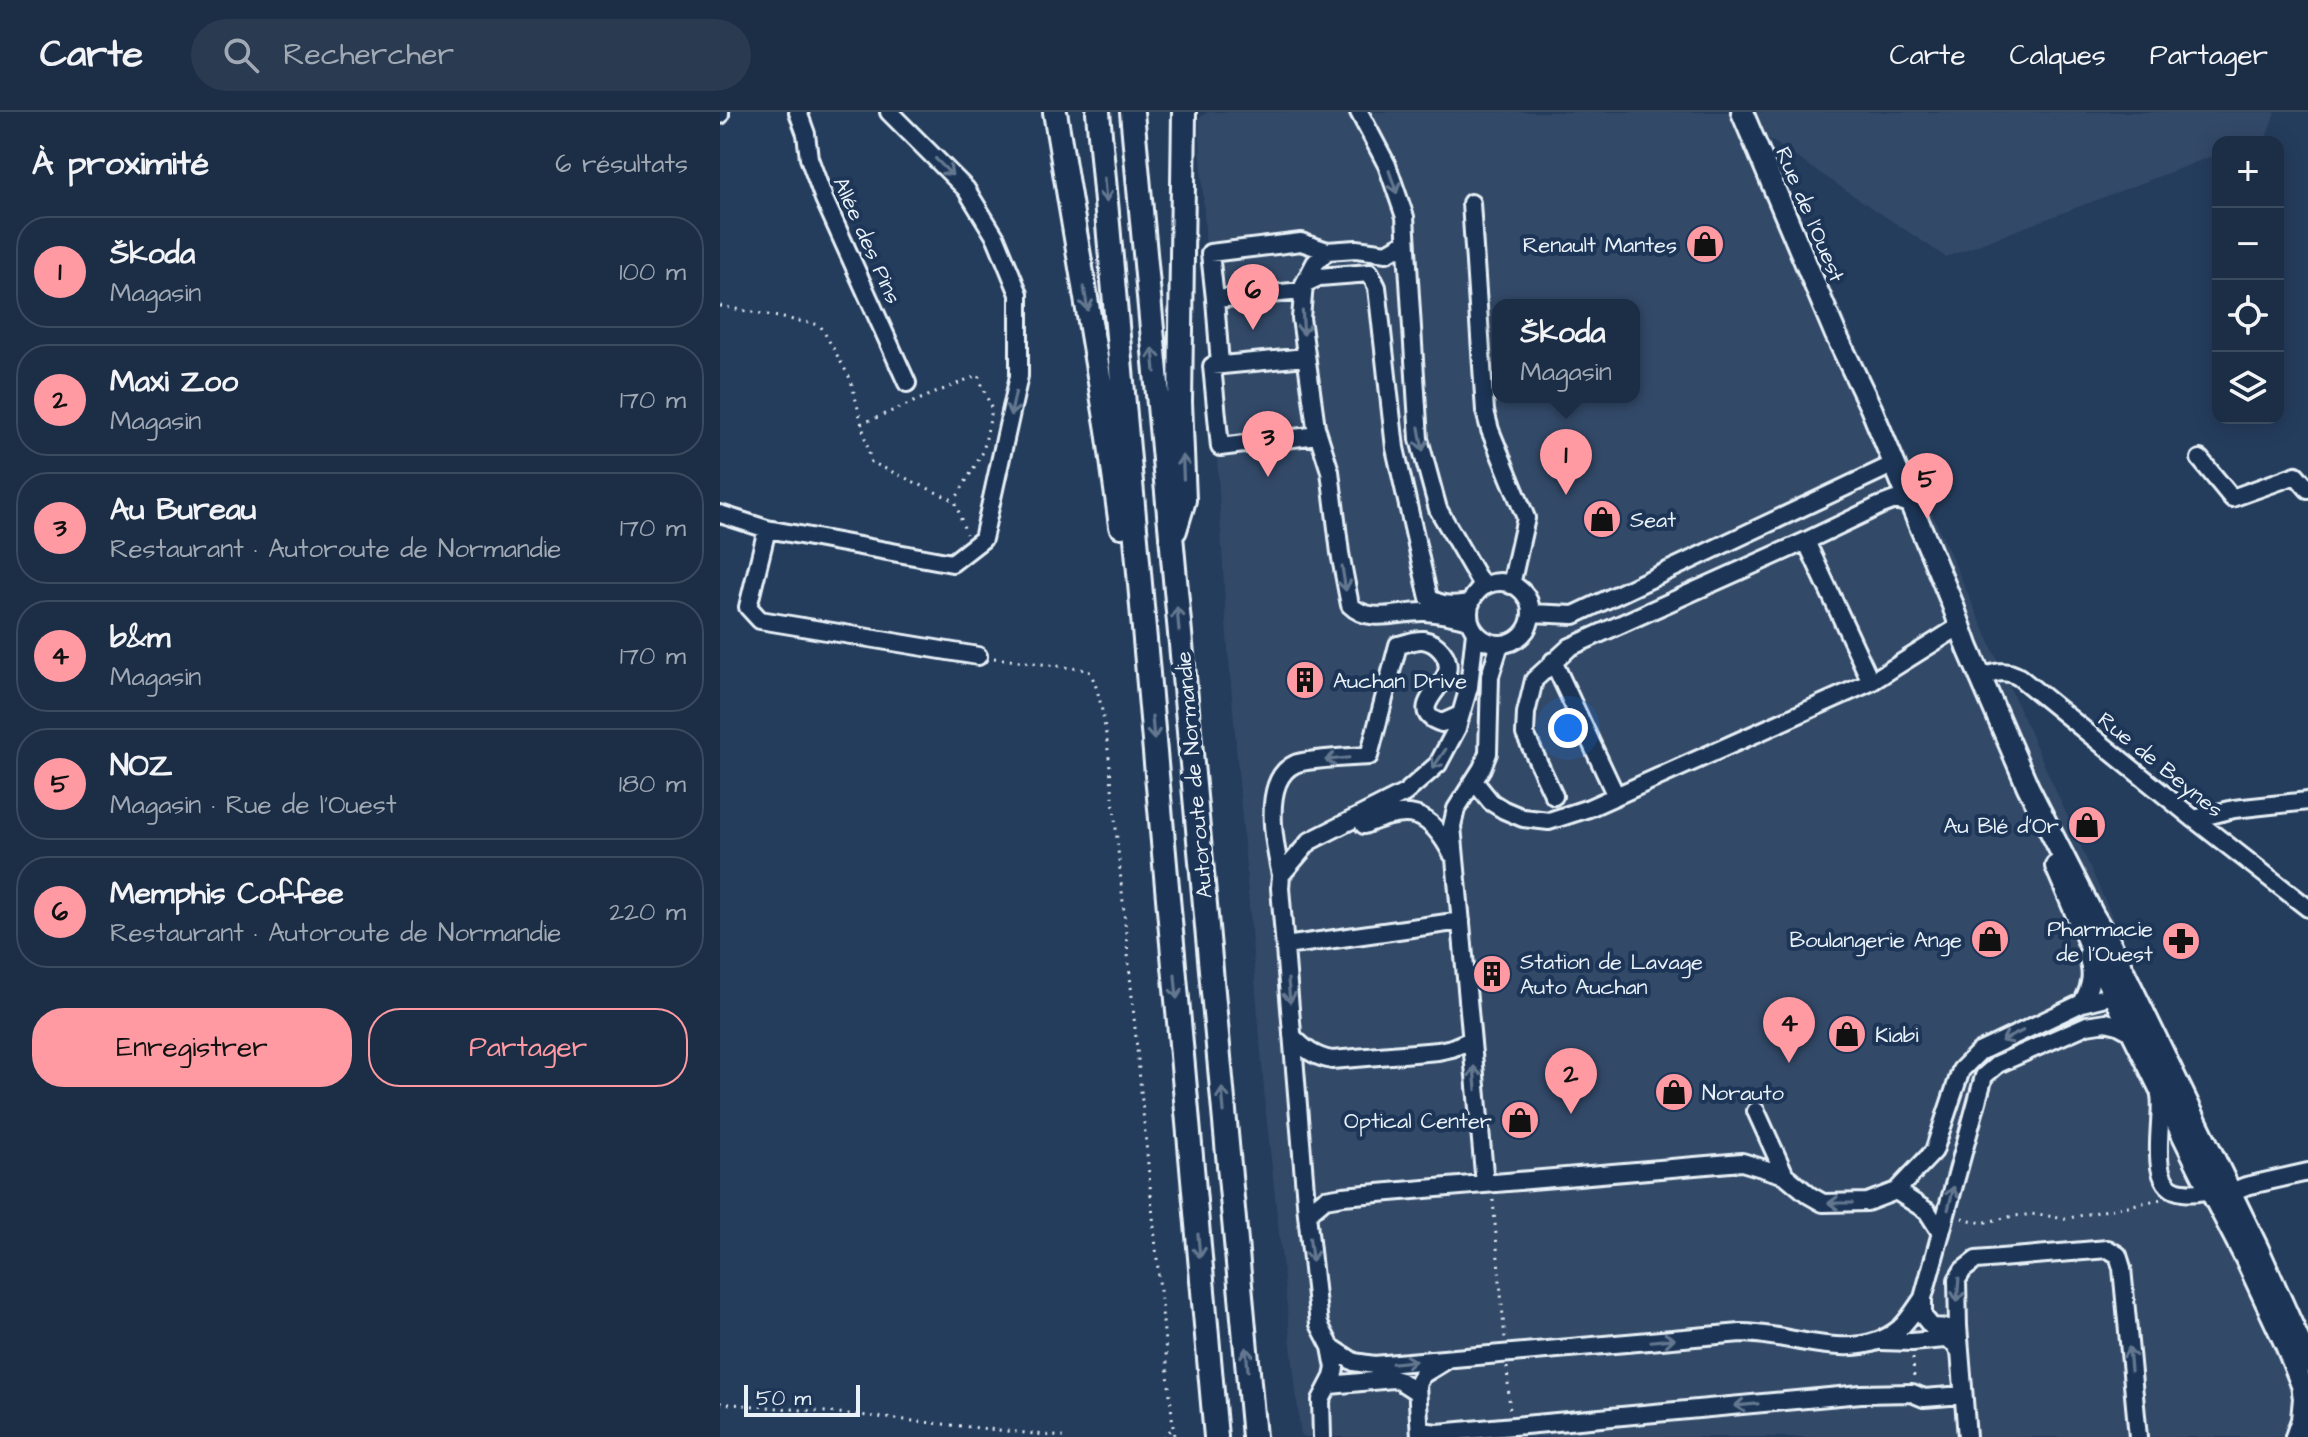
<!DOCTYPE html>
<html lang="fr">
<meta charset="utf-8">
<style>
:root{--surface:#1c2e46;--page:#293a51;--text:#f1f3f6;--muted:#a0a8b3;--line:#3a4a5f;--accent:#ff9aa2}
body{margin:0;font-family:"Architects Daughter",sans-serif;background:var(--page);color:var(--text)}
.controls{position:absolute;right:24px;top:24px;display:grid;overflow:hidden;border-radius:16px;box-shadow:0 4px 20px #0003}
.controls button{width:72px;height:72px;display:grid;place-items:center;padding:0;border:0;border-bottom:2px solid var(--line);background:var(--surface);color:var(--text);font:40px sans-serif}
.scale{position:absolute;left:24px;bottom:20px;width:116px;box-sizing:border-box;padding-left:8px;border:4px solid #e8f1f8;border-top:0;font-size:22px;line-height:28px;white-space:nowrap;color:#e8f1f8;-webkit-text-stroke:6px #1d3557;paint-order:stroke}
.you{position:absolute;left:848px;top:616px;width:28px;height:28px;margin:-20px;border:6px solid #fff;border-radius:50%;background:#1a73e8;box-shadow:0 0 0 12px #1a73e833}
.badge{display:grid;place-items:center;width:52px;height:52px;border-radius:50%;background:var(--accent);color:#111;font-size:26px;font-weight:700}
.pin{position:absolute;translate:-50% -66px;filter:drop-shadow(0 2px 4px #0008)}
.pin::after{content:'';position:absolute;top:42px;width:28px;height:24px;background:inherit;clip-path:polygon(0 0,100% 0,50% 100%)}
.popup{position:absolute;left:772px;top:187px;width:148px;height:104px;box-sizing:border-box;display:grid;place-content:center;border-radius:16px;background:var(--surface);filter:drop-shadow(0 2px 6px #0005);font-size:26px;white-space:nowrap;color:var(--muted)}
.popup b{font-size:30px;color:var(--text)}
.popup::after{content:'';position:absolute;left:50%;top:100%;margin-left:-16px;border:16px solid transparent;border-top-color:var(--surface)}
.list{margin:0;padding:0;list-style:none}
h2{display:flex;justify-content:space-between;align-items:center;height:104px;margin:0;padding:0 32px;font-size:34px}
h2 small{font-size:26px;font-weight:400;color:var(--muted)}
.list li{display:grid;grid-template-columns:52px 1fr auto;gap:24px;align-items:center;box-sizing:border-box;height:112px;margin:0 16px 16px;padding:0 16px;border:2px solid var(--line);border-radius:32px}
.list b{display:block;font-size:30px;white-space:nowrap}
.list p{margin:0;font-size:26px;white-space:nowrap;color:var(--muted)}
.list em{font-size:26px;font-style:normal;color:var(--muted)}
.actions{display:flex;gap:16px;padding:24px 32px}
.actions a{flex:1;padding:18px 0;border:2px solid var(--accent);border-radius:32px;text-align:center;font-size:28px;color:var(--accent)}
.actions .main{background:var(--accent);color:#111}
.icon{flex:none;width:44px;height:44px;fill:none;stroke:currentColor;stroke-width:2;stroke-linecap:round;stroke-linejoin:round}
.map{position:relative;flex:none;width:1588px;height:1325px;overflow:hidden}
header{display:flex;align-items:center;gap:48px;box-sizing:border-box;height:112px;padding:0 40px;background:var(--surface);border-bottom:2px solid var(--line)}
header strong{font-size:38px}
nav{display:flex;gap:44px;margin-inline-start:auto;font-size:28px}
.search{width:560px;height:72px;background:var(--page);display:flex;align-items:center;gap:20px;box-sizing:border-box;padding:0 28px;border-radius:44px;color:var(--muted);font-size:30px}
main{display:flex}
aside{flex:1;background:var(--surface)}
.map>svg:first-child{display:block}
</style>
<header>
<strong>Carte</strong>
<div class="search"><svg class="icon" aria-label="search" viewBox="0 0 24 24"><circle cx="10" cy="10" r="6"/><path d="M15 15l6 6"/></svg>Rechercher</div>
<nav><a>Carte</a><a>Calques</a><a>Partager</a></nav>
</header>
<main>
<aside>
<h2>À proximité<small>6 résultats</small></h2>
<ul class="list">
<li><span class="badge">1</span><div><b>Škoda</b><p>Magasin</p></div><em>100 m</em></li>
<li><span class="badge">2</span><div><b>Maxi Zoo</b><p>Magasin</p></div><em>170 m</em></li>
<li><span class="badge">3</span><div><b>Au Bureau</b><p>Restaurant · Autoroute de Normandie</p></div><em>170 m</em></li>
<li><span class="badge">4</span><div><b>b&amp;m</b><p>Magasin</p></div><em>170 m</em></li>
<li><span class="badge">5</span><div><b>NOZ</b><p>Magasin · Rue de l'Ouest</p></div><em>180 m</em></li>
<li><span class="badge">6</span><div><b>Memphis Coffee</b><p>Restaurant · Autoroute de Normandie</p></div><em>220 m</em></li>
</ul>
<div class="actions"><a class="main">Enregistrer</a><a>Partager</a></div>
</aside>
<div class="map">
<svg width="1588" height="1325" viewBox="0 0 1588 1325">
<rect width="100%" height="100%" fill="#253d5d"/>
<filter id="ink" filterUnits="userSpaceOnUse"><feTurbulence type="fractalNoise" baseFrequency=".0125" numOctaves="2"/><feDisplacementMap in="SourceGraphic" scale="16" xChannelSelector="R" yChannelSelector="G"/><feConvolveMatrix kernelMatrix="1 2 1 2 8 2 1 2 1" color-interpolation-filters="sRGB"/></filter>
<g filter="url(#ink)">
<path fill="#334a68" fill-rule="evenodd" d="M 488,0 L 1555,0 L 1547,24 L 1530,30 L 1498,30 L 1498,42 L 1226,145 L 1043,23 L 1432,894 L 1527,1085 L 1588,1230 L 1588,1325 L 581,1325 L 546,1001 L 506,511 L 479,6 ZM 778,193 L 914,193 L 914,285 L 778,285 Z"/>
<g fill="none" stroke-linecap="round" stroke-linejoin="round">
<g stroke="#e8f1f8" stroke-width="22">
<path id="minor" d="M 78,0 L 86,22 L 89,46 L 104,87 L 187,271
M 639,0 L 667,53 L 685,105 L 699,327 L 718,397 L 763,475
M 0,3 L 0,0
M 751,91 L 765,299 L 770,318 L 806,406 L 791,473
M 686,130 L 667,141 L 636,137 L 607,139 L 595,151 L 584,172 L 581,206 L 596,315 L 610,359 L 620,441 L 630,493 C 650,513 680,499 705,500 C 720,501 734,504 749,508
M 584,172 L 599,165 L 650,161 L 657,175 L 675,336 L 709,486 C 724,495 734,493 751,491
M 583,179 L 495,187 L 490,141 L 581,130 L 607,139
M 495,187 L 500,253
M 586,245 L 492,254 L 500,335 L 598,323
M 1480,347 L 1512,386 L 1576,363 L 1588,377
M 0,402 L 47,417 L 232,451 L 263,427 L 299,264 L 299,182 L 276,126 L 246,77 L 169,0
M 47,417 L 28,495 L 40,508 L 258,544
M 1086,429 L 1151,570
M749 501a31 31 0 1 1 62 0a31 31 0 1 1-62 0Z
M 811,501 L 854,503 L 1174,352
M 833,549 L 896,684
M 1261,566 C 1274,560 1286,557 1299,565 L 1474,707 L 1588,796
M 754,669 L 771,690 L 784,698 L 803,706 L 829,709 L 869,696 L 1151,570 L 1240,514
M 834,684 L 805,622 L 806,601 L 814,568 L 850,535 L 1086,429 L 1159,394 L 1175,388 L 1191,392
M 1474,707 L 1514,697 L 1588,689
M 644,713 C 689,693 709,698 732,742
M 561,763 C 555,735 540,668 575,652 C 585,647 634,645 649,644 L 678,533 C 685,532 695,527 703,528 C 717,530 731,545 727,560 C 723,576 686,600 722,611 L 740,603
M 565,834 L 741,809
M 1362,891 C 1372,873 1373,862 1367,843
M 572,924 C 584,937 595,945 612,948 L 718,939 L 732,936 L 751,928
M 1440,983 C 1445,1009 1424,1076 1463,1080 C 1477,1082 1487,1079 1500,1072
M 1036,999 L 1065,1063
M 765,1072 L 732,714 L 736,697 L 762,656 L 768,641 L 770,564 L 780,532
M 1176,1079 L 1207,1099 L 1221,1121
M 1501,1084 L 1526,1074 L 1588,1060
M 587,1102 L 605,1087 L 623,1084 L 1022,1050 L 1065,1063 L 1089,1083 L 1103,1091 L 1147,1090 L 1176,1079 L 1214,1039 L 1241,958 L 1259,940 L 1362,891 L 1386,885 L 1402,878
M 1238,1214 L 1230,1216 L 1212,1215 L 1203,1204 L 1203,1186 L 1264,964 L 1278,952 L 1367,913 L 1386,910 L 1398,913 L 1413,921
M 1161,1229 L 1192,1230 L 1225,1227 L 1233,1230 L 1240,1240
M 611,1235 L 634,1250 L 654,1253 L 1021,1221 C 1072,1221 1135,1254 1180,1216 C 1189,1208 1196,1196 1203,1186
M 610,1273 L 673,1267 L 680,1269 L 697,1280
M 700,1319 L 718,1321 L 1141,1282 L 1192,1281 L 1204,1286 L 1243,1283
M 602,1325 L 601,1288 L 613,1265 L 615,1256 L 611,1235 L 599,1212 L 587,1102 L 560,776 L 561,763 L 590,729 L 685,681 L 718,652 L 737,616 L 749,575 L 755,520
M 700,1325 L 697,1272 L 702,1263 L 725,1249
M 1247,1325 L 1238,1214 L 1237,1168 L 1243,1158 L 1256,1148 L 1388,1137 L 1398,1143 L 1402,1156 L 1418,1325"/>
</g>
<g stroke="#e8f1f8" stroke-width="26">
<path id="major" d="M 1022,0 L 1116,223 L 1151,296 L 1232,491 L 1248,536 L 1308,675 L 1373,803 L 1390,831 L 1538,1137 L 1588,1249
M 1336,754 L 1371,836 L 1482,1062 L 1526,1147 L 1566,1233 L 1582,1273 L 1584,1286 L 1582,1308 L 1576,1325"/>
</g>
<g stroke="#e8f1f8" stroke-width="28">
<path id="highway" d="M 335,0 L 388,318 L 401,414
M 378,0 L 496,1325
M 412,0 L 534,1325
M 455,418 L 464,388 L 460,290 L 464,0"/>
</g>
<path stroke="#e8f1f8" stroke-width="3" stroke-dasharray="2 6" stroke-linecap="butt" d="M 0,194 L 100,213 L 131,268 L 151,350 L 235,389 L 246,422
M 141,312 L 258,263 L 272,298 L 263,340 L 235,388
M 274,546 L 368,558 C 384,578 390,657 393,685 L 454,1325
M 773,1088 L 785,1228
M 1242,1106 L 1262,1111 L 1293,1104 L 1318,1102 L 1344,1107 L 1442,1087
M 1193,1246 L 1194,1267
M 787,1255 L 790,1300
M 0,1291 L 129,1302 L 343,1325
M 443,1325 L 452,1317"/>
<use href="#minor" stroke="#1d3557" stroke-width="16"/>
<use href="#major" stroke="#1d3557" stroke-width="20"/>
<use href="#highway" stroke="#1d3557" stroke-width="22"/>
</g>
<defs><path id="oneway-shaft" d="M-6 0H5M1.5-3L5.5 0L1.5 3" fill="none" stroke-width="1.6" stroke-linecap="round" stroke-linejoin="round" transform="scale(2)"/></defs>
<g stroke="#64778f">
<use href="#oneway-shaft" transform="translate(224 55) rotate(45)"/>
<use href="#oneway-shaft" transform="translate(673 70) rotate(71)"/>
<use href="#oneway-shaft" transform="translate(385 78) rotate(85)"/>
<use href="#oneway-shaft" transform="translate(366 187) rotate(81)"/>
<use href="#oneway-shaft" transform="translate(583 211) rotate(87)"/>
<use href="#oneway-shaft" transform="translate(434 248) rotate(-95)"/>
<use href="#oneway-shaft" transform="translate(293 292) rotate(102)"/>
<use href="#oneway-shaft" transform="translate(701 327) rotate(80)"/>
<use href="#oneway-shaft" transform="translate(463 355) rotate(-92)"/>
<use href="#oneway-shaft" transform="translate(624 467) rotate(81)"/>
<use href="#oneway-shaft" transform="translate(458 507) rotate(-95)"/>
<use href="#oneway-shaft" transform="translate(433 616) rotate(85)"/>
<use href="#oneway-shaft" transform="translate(617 647) rotate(174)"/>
<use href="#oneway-shaft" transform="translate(719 647) rotate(125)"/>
<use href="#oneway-shaft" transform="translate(456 875) rotate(85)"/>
<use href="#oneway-shaft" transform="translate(569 879) rotate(85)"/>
<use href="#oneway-shaft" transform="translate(1292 924) rotate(154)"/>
<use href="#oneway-shaft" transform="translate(755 966) rotate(-95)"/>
<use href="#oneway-shaft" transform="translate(503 988) rotate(-95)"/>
<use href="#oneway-shaft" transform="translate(1231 1086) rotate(-76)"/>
<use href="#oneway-shaft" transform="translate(1120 1091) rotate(180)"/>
<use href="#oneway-shaft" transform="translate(479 1134) rotate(85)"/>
<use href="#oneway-shaft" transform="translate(591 1138) rotate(83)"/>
<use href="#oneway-shaft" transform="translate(1238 1178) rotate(94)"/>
<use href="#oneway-shaft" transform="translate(943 1228) rotate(-6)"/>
<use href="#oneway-shaft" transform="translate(527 1247) rotate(-95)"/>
<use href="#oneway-shaft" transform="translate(1410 1247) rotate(-95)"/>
<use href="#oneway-shaft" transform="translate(684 1250) rotate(-6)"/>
<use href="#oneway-shaft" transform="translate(1026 1293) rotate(175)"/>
</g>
</g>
<defs>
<g id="shop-disc" transform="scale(2)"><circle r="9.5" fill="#ff9aa2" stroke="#1d3557"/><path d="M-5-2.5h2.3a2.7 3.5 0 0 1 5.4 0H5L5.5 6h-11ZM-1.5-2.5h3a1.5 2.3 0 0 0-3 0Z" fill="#111"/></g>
<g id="building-disc" transform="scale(2)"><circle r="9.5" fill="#ff9aa2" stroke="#1d3557"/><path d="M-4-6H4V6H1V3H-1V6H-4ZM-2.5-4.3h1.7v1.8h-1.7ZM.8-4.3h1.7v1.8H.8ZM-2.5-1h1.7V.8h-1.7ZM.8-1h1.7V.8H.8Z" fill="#111"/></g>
<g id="pharmacy-disc" transform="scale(2)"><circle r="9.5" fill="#ff9aa2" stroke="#1d3557"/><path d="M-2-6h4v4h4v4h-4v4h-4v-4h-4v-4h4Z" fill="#111"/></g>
</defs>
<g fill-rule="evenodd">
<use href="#shop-disc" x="985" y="132"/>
<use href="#shop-disc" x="882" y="407"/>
<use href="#building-disc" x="585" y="568"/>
<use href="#shop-disc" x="1367" y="713"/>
<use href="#shop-disc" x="1270" y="827"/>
<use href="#pharmacy-disc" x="1461" y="829"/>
<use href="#building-disc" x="772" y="862"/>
<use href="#shop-disc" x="1127" y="922"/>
<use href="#shop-disc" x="954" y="980"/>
<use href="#shop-disc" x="800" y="1008"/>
</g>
<g text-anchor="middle" stroke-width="8" stroke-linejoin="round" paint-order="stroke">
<g font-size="22" fill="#e8f1f8" stroke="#1d3557">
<text transform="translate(1091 102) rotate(67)" y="8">Rue de l'Ouest</text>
<text transform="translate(148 128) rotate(66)" y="8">Allée des Pins</text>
<text transform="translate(1441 652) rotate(39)" y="8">Rue de Beynes</text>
<text transform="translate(473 663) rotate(-95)" y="8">Autoroute de Normandie</text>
</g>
<g font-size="22" fill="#e8f1f8" stroke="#1d3557" text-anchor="end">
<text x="957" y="140">Renault Mantes</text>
<text x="910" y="415" text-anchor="start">Seat</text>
<text x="613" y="576" text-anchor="start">Auchan Drive</text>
<text x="1339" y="721">Au Blé d’Or</text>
<text x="1433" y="824">Pharmacie<tspan x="1433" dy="25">de l'Ouest</tspan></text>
<text x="1242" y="835">Boulangerie Ange</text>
<text x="800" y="857" text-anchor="start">Station de Lavage<tspan x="800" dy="25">Auto Auchan</tspan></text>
<text x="1155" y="930" text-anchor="start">Kiabi</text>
<text x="982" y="988" text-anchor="start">Norauto</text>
<text x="772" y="1016">Optical Center</text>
</g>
</g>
</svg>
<div class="controls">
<button>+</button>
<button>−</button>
<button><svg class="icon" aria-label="locate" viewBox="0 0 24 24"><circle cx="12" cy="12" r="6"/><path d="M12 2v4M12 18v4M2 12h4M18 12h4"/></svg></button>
<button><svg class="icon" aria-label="layers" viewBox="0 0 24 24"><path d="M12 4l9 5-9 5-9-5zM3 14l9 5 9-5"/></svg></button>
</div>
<div class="scale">50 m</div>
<div class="you"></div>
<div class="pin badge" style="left:846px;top:383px">1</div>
<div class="popup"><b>Škoda</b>Magasin</div>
<div class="pin badge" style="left:851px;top:1002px">2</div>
<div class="pin badge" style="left:548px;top:365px">3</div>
<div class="pin badge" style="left:1069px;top:951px">4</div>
<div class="pin badge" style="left:1207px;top:407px">5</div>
<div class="pin badge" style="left:533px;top:218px">6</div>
</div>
</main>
